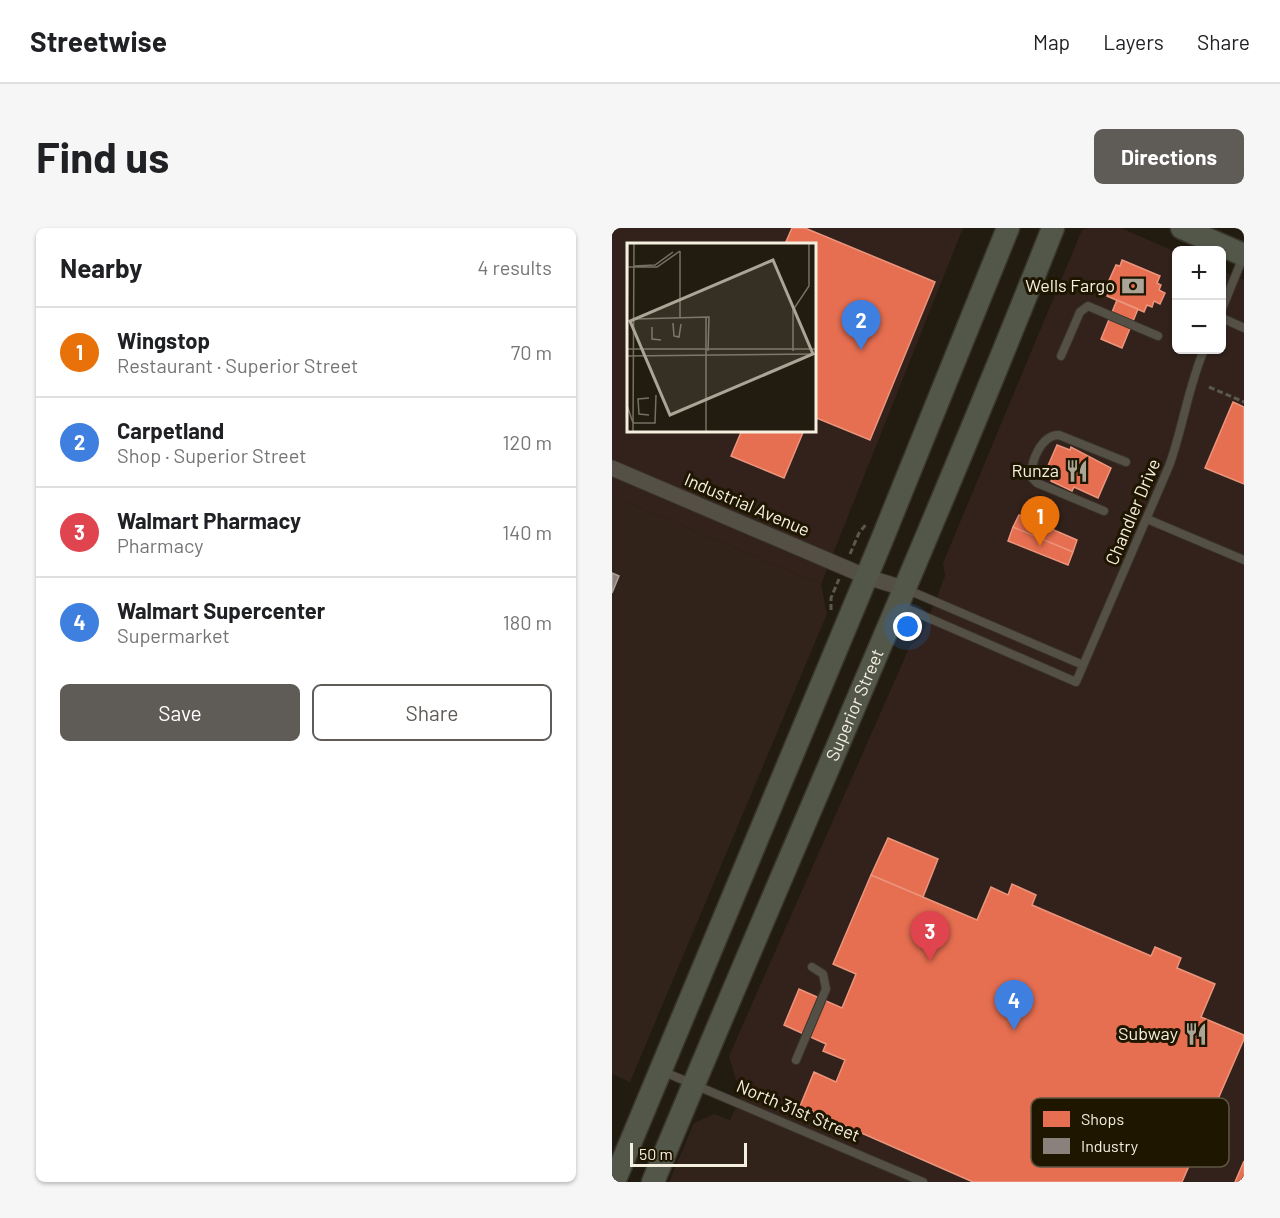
<!DOCTYPE html>
<meta charset="utf-8">
<style>
:root{--surface:#fff;--page:#f6f6f6;--text:#202124;--muted:#757577;--line:#e0e0e0;--accent:#5f5c58}
body{margin:0;font-family:Barlow,sans-serif;background:var(--page);color:var(--text)}
.controls{position:absolute;right:18px;top:18px;display:grid;overflow:hidden;border-radius:9px;box-shadow:0 2px 4px #0004}
.controls button{width:54px;height:54px;display:grid;place-items:center;padding:0;border:0;border-bottom:2px solid var(--line);background:var(--surface);color:var(--text);font:30px sans-serif}
.scale{position:absolute;left:18px;bottom:15px;width:117px;box-sizing:border-box;padding-left:6px;border:3px solid #f5efe0;border-top:0;font-size:16px;line-height:21px;white-space:nowrap;color:#f5efe0;-webkit-text-stroke:4px #1f1600;paint-order:stroke}
.you{position:absolute;left:296px;top:399px;width:21px;height:21px;margin:-15px;border:4px solid #fff;border-radius:50%;background:#1a73e8;box-shadow:0 0 0 9px #1a73e833}
.badge{display:grid;place-items:center;width:39px;height:39px;border-radius:50%;background:var(--accent);color:#fff;font-size:20px;font-weight:700}
.pin{position:absolute;translate:-50% -50px;filter:drop-shadow(0 2px 3px #0008)}
.pin::after{content:'';position:absolute;top:32px;width:21px;height:18px;background:inherit;clip-path:polygon(0 0,100% 0,50% 100%)}
.list{margin:0;padding:0;list-style:none}
h2{display:flex;justify-content:space-between;align-items:center;height:78px;margin:0;padding:0 24px;font-size:26px}
h2 small{font-size:20px;font-weight:400;color:var(--muted)}
.list li{display:grid;grid-template-columns:39px 1fr auto;gap:18px;align-items:center;box-sizing:border-box;height:90px;padding:0 24px;border-top:2px solid var(--line)}
.list b{display:block;font-size:22px;white-space:nowrap}
.list p{margin:0;font-size:20px;white-space:nowrap;color:var(--muted)}
.list em{font-size:20px;font-style:normal;color:var(--muted)}
.actions{display:flex;gap:12px;padding:18px 24px}
.actions a{flex:1;padding:14px 0;border:2px solid var(--accent);border-radius:9px;text-align:center;font-size:21px;color:var(--accent)}
.actions .main{background:var(--accent);color:#fff}
.map{position:relative;flex:none;width:632px;height:954px;overflow:hidden;border-radius:9px}
header{display:flex;align-items:center;gap:36px;box-sizing:border-box;height:84px;padding:0 30px;background:var(--surface);border-bottom:2px solid var(--line)}
header strong{font-size:28px}
nav{display:flex;gap:33px;margin-inline-start:auto;font-size:21px}
.intro{display:flex;align-items:center;justify-content:space-between;box-sizing:border-box;height:144px;padding:0 36px}
h1{margin:0;font-size:42px}
.button{padding:15px 27px;border-radius:9px;background:var(--accent);color:#fff;font-size:21px;font-weight:700}
main{display:flex;gap:36px;padding:0 36px}
aside{flex:1;background:var(--surface);border-radius:9px;box-shadow:0 2px 4px #0004}
.map>svg:first-child{display:block}
</style>
<header>
<strong>Streetwise</strong>
<nav><a>Map</a><a>Layers</a><a>Share</a></nav>
</header>
<div class="intro"><h1>Find us</h1><a class="button">Directions</a></div>
<main>
<aside>
<h2>Nearby<small>4 results</small></h2>
<ul class="list">
<li><span class="badge" style="background:#e8710a">1</span><div><b>Wingstop</b><p>Restaurant · Superior Street</p></div><em>70 m</em></li>
<li><span class="badge" style="background:#3f7fe0">2</span><div><b>Carpetland</b><p>Shop · Superior Street</p></div><em>120 m</em></li>
<li><span class="badge" style="background:#e0444e">3</span><div><b>Walmart Pharmacy</b><p>Pharmacy</p></div><em>140 m</em></li>
<li><span class="badge" style="background:#3f7fe0">4</span><div><b>Walmart Supercenter</b><p>Supermarket</p></div><em>180 m</em></li>
</ul>
<div class="actions"><a class="main">Save</a><a>Share</a></div>
</aside>
<div class="map">
<svg width="632" height="954" viewBox="0 0 632 954">
<rect width="100%" height="100%" fill="#211c0f"/>
<path fill="#32221b" fill-rule="evenodd" d="M 0,0 L 351,0 L 209,356 L 0,268 ZM 16,16 L 202,16 L 202,202 L 16,202 Z
M 477,0 L 509,0 L 564,24 L 564,122 L 610,122 L 610,43 L 632,52 L 632,954 L 299,954 L 302,948 L 126,875 L 133,856 L 124,852 L 117,828 L 298,418 L 309,409 L 333,348 L 331,335 L 470,2 Z"/>
<path fill="#312319" d="M 0,268 L 209,356 L 215,386 L 18,854 L 0,846 Z
M 126,875 L 302,948 L 299,954 L 57,954 L 82,895 L 102,886 L 118,892 Z"/>
<path fill="#e76f51" stroke="#eb957c" stroke-width="1.5" d="M 180,0 L 193,0 L 323,54 L 258,212 L 202,189 L 202,16 L 173,16 Z
M 510,32 L 548,48 L 545,55 L 549,57 L 547,62 L 553,65 L 548,76 L 542,73 L 540,79 L 535,77 L 532,84 L 495,68 L 498,61 L 494,59 L 504,37 L 508,38 Z
M 505,72 L 526,81 L 510,120 L 489,111 Z
M 621,174 L 632,179 L 632,256 L 593,240 Z
M 130,202 L 192,202 L 172,250 L 119,228 Z
M 445,217 L 458,222 L 459,219 L 499,240 L 486,270 L 462,259 L 460,263 L 439,253 L 440,250 L 432,247 Z
M 407,287 L 465,312 L 461,324 L 401,299 Z
M 401,299 L 461,324 L 456,337 L 396,313 Z
M 276,610 L 326,631 L 311,669 L 259,647 Z
M 259,647 L 365,692 L 379,659 L 396,667 L 400,656 L 424,667 L 420,677 L 539,728 L 543,719 L 569,730 L 565,740 L 603,756 L 589,789 L 632,807 L 632,811 L 570,954 L 361,954 L 188,878 L 202,844 L 224,854 L 233,832 L 211,823 L 214,816 L 172,797 L 187,761 L 230,780 L 244,746 L 221,736 Z
M 632,933 L 632,954 L 623,954 Z"/>
<path fill="#8a817c" stroke="#aaa29a" stroke-width="1.5" d="M 0,345 L 7,348 L 0,365 Z"/>
<g fill="none" stroke-linecap="round" stroke-linejoin="round">
<g stroke="#39352c" stroke-width="10">
<path id="lane" d="M 610,81 L 631,29
M 610,90 L 632,100
M 449,128 L 468,84 L 476,78 L 546,108
M 492,283 L 425,255 L 420,250 C 418,234 429,207 447,207 L 514,234
M 535,291 L 632,332
M 296,362 L 471,437
M 289,378 L 464,454 L 557,238 C 571,200 576,159 592,122
M 184,832 L 214,761 L 211,746 L 200,739
M 50,843 L 311,954"/>
</g>
<g stroke="#39352c" stroke-width="17">
<path id="street" d="M 0,240 L 255,349 L 294,361"/>
</g>
<g stroke="#39352c" stroke-width="25">
<g id="primary">
<path d="M 570,0 L 632,27"/>
<path d="M 2,954 L 269,314 L 396,0"/>
<path id="s1" d="M 41,954 C 173,635 314,321 441,0"/>
</g>
</g>
<path stroke="#5c5850" stroke-width="3" stroke-dasharray="6 3" stroke-linecap="butt" d="M 597,159 L 632,174
M 238,326 L 247,305 L 255,295
M 219,382 L 219,370 L 227,351"/>
<use href="#lane" stroke="#545046" stroke-width="8"/>
<use href="#street" stroke="#545046" stroke-width="15"/>
<use href="#primary" stroke="#535749" stroke-width="22"/>
</g>
<defs>
<g id="bank-bare" transform="scale(1.8)"><path d="M-6-4H6V4H-6ZM0-2.3a2.3 2.3 0 1 0 0 4.6a2.3 2.3 0 1 0 0-4.6Z" fill="#aba597" stroke="#1f1600" stroke-width="2.5" paint-order="stroke"/></g>
<g id="restaurant-bare" transform="scale(1.8)"><path d="M-5-6h1v4h1v-4h1v4h1v-4h1v5L-1.5 .5V6h-2V.5L-5-1ZM5-6V6H3V1.5H1.5Q1.5-4 5-6Z" fill="#aba597" stroke="#1f1600" stroke-width="2.5" paint-order="stroke"/></g>
</defs>
<g fill-rule="evenodd">
<use href="#bank-bare" x="521" y="58"/>
<use href="#restaurant-bare" x="465" y="243"/>
<use href="#restaurant-bare" x="584" y="806"/>
</g>
<g text-anchor="middle" stroke-width="6" stroke-linejoin="round" paint-order="stroke">
<g font-size="18" fill="#f5efe0" stroke="#1f1600" text-anchor="end">
<text x="503" y="64">Wells Fargo</text>
<text x="447" y="249">Runza</text>
<text x="566" y="812">Subway</text>
</g>
<g font-size="18" fill="#f5efe0" stroke="#1f1600">
<text transform="translate(135 277) rotate(23)" y="6">Industrial Avenue</text>
<text transform="translate(521 284) rotate(-67)" y="6">Chandler Drive</text>
<text dy="6" stroke="none"><textPath href="#s1" startOffset="518">Superior Street</textPath></text>
<text transform="translate(186 883) rotate(23)" y="6">North 31st Street</text>
</g>
</g>
<g transform="translate(15 15)">
<rect width="189" height="189" fill="#211c0f"/>
<path fill="none" stroke="#767063" stroke-width="1.5" d="M 7,23 L 28,22 L 46,9M 1,24 L 30,24 L 53,8M 53,74 L 53,8M 79,74 L 79,189M 8,76 L 82,74 L 81,108M 46,80 L 47,93 L 52,94 L 54,81M 25,84 L 25,96 L 34,97M 0,93 L 1,0M 0,106 L 189,106M 166,108 L 166,67 L 182,43 L 182,0M 0,113 L 189,111M 0,162 L 6,180M 22,172 L 12,171 L 11,156 L 22,155M 6,180 L 28,180 L 29,152M 6,189 L 7,0"/>
<path fill="#aba597" fill-opacity="0.15" stroke="#aba597" stroke-width="3" d="M 146,17 L 186,111 L 43,172 L 3,78 Z"/>
<rect width="189" height="189" fill="none" stroke="#f5efe0" stroke-width="3"/>
</g>
<rect x="419" y="870" width="198" height="69" rx="9" fill="#1f1600" stroke="#5f5743" stroke-width="1.5"/>
<rect x="431" y="883" width="27" height="16" fill="#e76f51"/>
<rect x="431" y="910" width="27" height="16" fill="#8a817c"/>
<g font-size="16" fill="#f5efe0">
<text x="469" y="897">Shops</text>
<text x="469" y="924">Industry</text>
</g>
</svg>
<div class="controls">
<button>+</button>
<button>−</button>
</div>
<div class="scale">50 m</div>
<div class="you"></div>
<div class="pin badge" style="left:428px;top:318px;background:#e8710a">1</div>
<div class="pin badge" style="left:249px;top:122px;background:#3f7fe0">2</div>
<div class="pin badge" style="left:318px;top:733px;background:#e0444e">3</div>
<div class="pin badge" style="left:402px;top:802px;background:#3f7fe0">4</div>
</div>
</main>
